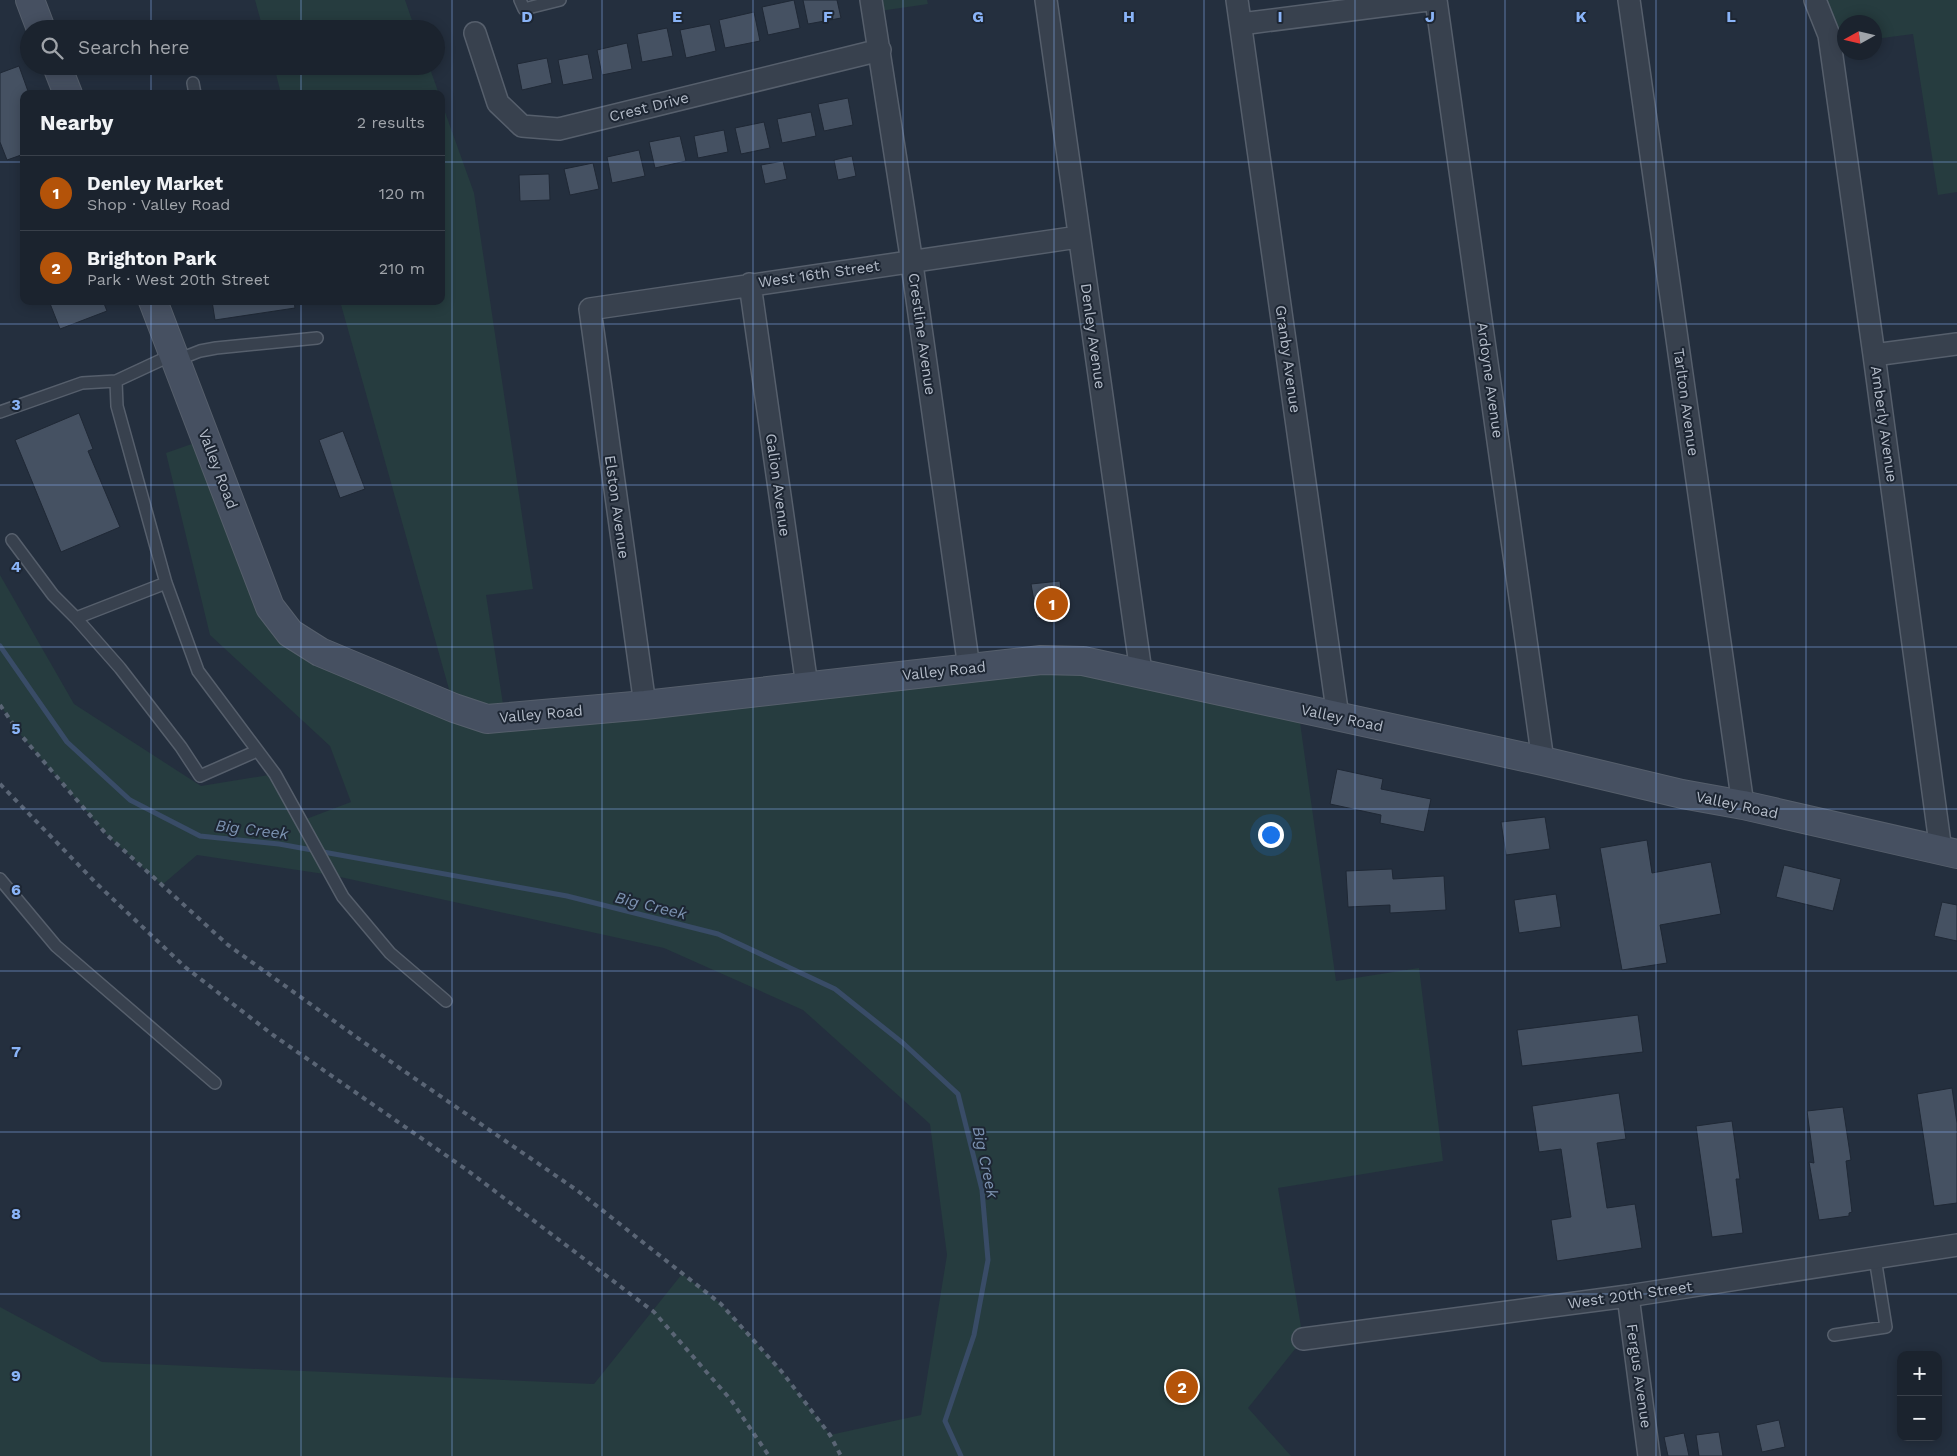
<!DOCTYPE html>
<meta charset="utf-8">
<style>
:root{--surface:#1b232e;--page:#242b36;--text:#f1f3f6;--muted:#a0a4aa;--line:#39404a;--accent:#b45309}
body{margin:0;font-family:"Work Sans",sans-serif;background:var(--page);color:var(--text)}
.controls{position:absolute;right:15px;bottom:15px;display:grid;overflow:hidden;border-radius:10px;box-shadow:0 2px 12px #0003}
.controls button{width:45px;height:45px;display:grid;place-items:center;padding:0;border:0;border-bottom:1px solid var(--line);background:var(--surface);color:var(--text);font:25px sans-serif}
.compass{position:absolute;left:1837px;top:15px;width:45px;height:45px;border-radius:50%;background:var(--surface);box-shadow:0 2px 12px #0003;rotate:262deg}
.you{position:absolute;left:1270px;top:834px;width:18px;height:18px;margin:-12px;border:4px solid #fff;border-radius:50%;background:#1a73e8;box-shadow:0 0 0 8px #1a73e833}
.badge{display:grid;place-items:center;width:32px;height:32px;border-radius:50%;background:var(--accent);color:#fff;font-size:16px;font-weight:700}
.pin{position:absolute;translate:-50% -50%;border:2px solid #fff;box-shadow:0 1px 5px #0006}
.list{margin:0;padding:0;list-style:none}
h2{display:flex;justify-content:space-between;align-items:center;height:65px;margin:0;padding:0 20px;font-size:21px}
h2 small{font-size:16px;font-weight:400;color:var(--muted)}
.list li{display:grid;grid-template-columns:32px 1fr auto;gap:15px;align-items:center;box-sizing:border-box;height:75px;padding:0 20px;border-top:1px solid var(--line)}
.list b{display:block;font-size:19px;white-space:nowrap}
.list p{margin:0;font-size:16px;white-space:nowrap;color:var(--muted)}
.list em{font-size:16px;font-style:normal;color:var(--muted)}
.icon{flex:none;width:28px;height:28px;fill:none;stroke:currentColor;stroke-width:2;stroke-linecap:round;stroke-linejoin:round}
.map{position:relative;flex:none;width:1957px;height:1456px;overflow:hidden}
.search{position:absolute;background:var(--surface);box-shadow:0 2px 12px #0003;left:20px;top:20px;width:425px;height:55px;display:flex;align-items:center;gap:12px;box-sizing:border-box;padding:0 18px;border-radius:28px;color:var(--muted);font-size:19px}
.panel{position:absolute;background:var(--surface);box-shadow:0 2px 12px #0003;left:20px;top:90px;width:425px;height:215px;border-radius:10px}
.map>svg:first-child{display:block}
</style>
<div class="map">
<svg width="1957" height="1456" viewBox="0 0 1957 1456">
<rect width="100%" height="100%" fill="#242f3e"/>
<path fill="#263c3f" d="M 255,0 L 405,0 L 415,29 L 263,29 Z
M 871,0 L 927,0 L 928,4 L 873,12 Z
M 1815,0 L 1957,0 L 1957,192 L 1938,195 L 1913,34 L 1875,39 L 1874,22 L 1844,22 L 1844,44 L 1830,46 Z
M 274,66 L 429,66 L 439,94 L 281,94 Z
M 441,101 L 474,193 L 533,589 L 486,595 L 505,717 L 1046,660 L 1298,708 L 1336,981 L 1419,968 L 1443,1161 L 1278,1188 L 1303,1339 L 1248,1408 L 1291,1456 L 0,1456 L 0,1307 L 102,1362 L 594,1384 L 682,1274 L 721,1304 L 782,1372 L 830,1435 L 921,1415 L 947,1255 L 930,1124 L 803,1010 L 664,948 L 331,875 L 197,855 L 162,885 L 107,835 L 20,734 L 0,705 L 0,575 L 74,704 L 201,786 L 275,774 L 301,821 L 351,802 L 330,746 L 210,635 L 166,453 L 206,439 L 290,633 L 454,707 L 340,301 L 441,301 Z"/>
<g fill="none" stroke-linecap="round" stroke-linejoin="round">
<path stroke="#394c67" stroke-width="5" d="M 0,646 L 67,742 L 130,800 L 200,836 L 279,844 L 567,896 L 718,934 L 835,989 L 904,1044 L 958,1094 L 982,1190 L 988,1260 L 974,1335 L 945,1421 L 961,1456"/>
</g>
<path fill="#455162" stroke="#1f2835" d="M 794,0 L 800,28 L 768,35 L 762,7 Z
M 803,0 L 837,0 L 841,18 L 808,24 Z
M 754,12 L 760,41 L 725,48 L 719,20 Z
M 710,24 L 716,51 L 686,58 L 680,30 Z
M 667,28 L 673,56 L 642,62 L 637,34 Z
M 627,43 L 632,69 L 602,75 L 597,50 Z
M 588,54 L 593,79 L 563,85 L 558,60 Z
M 547,58 L 552,83 L 522,90 L 517,64 Z
M 19,66 L 29,94 L 24,94 L 24,154 L 7,160 L 0,142 L 0,73 Z
M 848,98 L 853,125 L 824,131 L 818,104 Z
M 811,112 L 816,136 L 782,143 L 777,119 Z
M 764,122 L 770,148 L 741,154 L 735,128 Z
M 724,130 L 728,152 L 698,158 L 694,136 Z
M 680,136 L 686,161 L 655,168 L 649,142 Z
M 639,150 L 645,176 L 612,183 L 607,157 Z
M 852,156 L 856,176 L 838,180 L 834,160 Z
M 783,161 L 787,179 L 765,184 L 761,165 Z
M 593,163 L 599,189 L 570,195 L 564,169 Z
M 549,174 L 550,200 L 520,201 L 519,175 Z
M 49,301 L 103,301 L 107,311 L 60,329 Z
M 212,301 L 294,301 L 295,308 L 215,320 Z
M 79,413 L 93,449 L 88,451 L 120,527 L 61,552 L 15,440 Z
M 343,431 L 365,489 L 340,498 L 319,440 Z
M 1060,581 L 1064,616 L 1037,618 L 1031,584 Z
M 1337,769 L 1383,779 L 1381,789 L 1431,799 L 1424,832 L 1380,823 L 1381,815 L 1330,804 Z
M 1545,817 L 1550,849 L 1506,855 L 1501,822 Z
M 1647,840 L 1652,873 L 1711,862 L 1721,914 L 1660,925 L 1667,963 L 1622,970 L 1600,848 Z
M 1784,865 L 1841,879 L 1833,911 L 1776,897 Z
M 1392,869 L 1393,879 L 1444,876 L 1446,910 L 1390,913 L 1390,905 L 1348,907 L 1346,871 Z
M 1556,894 L 1561,927 L 1519,933 L 1514,900 Z
M 1942,902 L 1957,905 L 1957,941 L 1934,936 Z
M 1638,1015 L 1643,1052 L 1522,1066 L 1517,1030 Z
M 1952,1088 L 1957,1123 L 1957,1203 L 1934,1206 L 1917,1094 Z
M 1619,1093 L 1626,1139 L 1597,1143 L 1607,1208 L 1635,1204 L 1642,1248 L 1557,1261 L 1551,1220 L 1571,1217 L 1561,1149 L 1539,1152 L 1532,1106 Z
M 1843,1107 L 1851,1160 L 1846,1161 L 1852,1212 L 1849,1213 L 1849,1216 L 1819,1220 L 1809,1162 L 1814,1163 L 1807,1111 Z
M 1732,1121 L 1740,1179 L 1736,1179 L 1743,1233 L 1712,1237 L 1696,1126 Z
M 1779,1420 L 1785,1447 L 1762,1452 L 1756,1425 Z
M 1719,1432 L 1723,1456 L 1699,1456 L 1696,1435 Z
M 1684,1433 L 1689,1456 L 1668,1456 L 1664,1437 Z"/>
<g fill="none" stroke-linecap="round" stroke-linejoin="round">
<g stroke="#565f6c" stroke-width="14">
<path id="lane" d="M 520,0 L 524,9 L 560,0
M 193,83 L 195,94
M 177,360 L 200,351 L 216,348 L 317,338
M 116,381 L 117,406 L 166,583 L 198,671 L 275,774 L 343,897 L 390,953 L 446,1001
M 0,412 L 82,383 L 116,381 L 174,354
M 12,540 L 53,595 L 76,618 L 120,668 L 181,747 L 200,776 L 257,751
M 76,618 L 166,583
M 0,879 L 56,946 L 215,1083
M 1834,1335 L 1886,1327 L 1875,1258"/>
</g>
<g stroke="#565f6c" stroke-width="24">
<path id="street" d="M 871,0 L 910,250 L 969,668
M 1046,0 L 1141,672
M 1237,0 L 1338,717
M 1436,0 L 1543,761
M 1629,0 L 1743,805
M 1815,0 L 1829,35 L 1874,355 L 1941,851
M 1241,24 L 1428,0
M 475,33 L 498,103 L 522,126 L 559,129 L 880,50
M 750,284 L 807,686
M 1874,355 L 1957,344
M 645,705 L 590,309 L 1078,237
M 1628,1296 L 1649,1456
M 1303,1339 L 1628,1296 L 1957,1245"/>
</g>
<g stroke="#565f6c" stroke-width="30">
<path id="secondary" d="M 30,0 L 41,29
M 57,66 L 68,94
M 153,301 L 270,607 L 290,633 L 320,652 L 454,708 L 487,719 L 645,705 L 1041,660 L 1083,661 L 1543,761 L 1682,794 L 1743,805 L 1957,854"/>
</g>
<use href="#lane" stroke="#38414e" stroke-width="11"/>
<use href="#street" stroke="#38414e" stroke-width="21"/>
<use href="#secondary" stroke="#465061" stroke-width="28"/>
<path stroke="#5a6575" stroke-width="4" stroke-dasharray="5 5" stroke-linecap="butt" d="M 0,705 L 20,734 L 107,835 L 228,945 L 401,1069 L 578,1191 L 721,1304 L 782,1372 L 830,1435 L 841,1456
M 0,784 L 97,884 L 185,967 L 273,1035 L 467,1170 L 654,1312 L 731,1400 L 769,1456"/>
</g>
<path fill="none" stroke="#8ab4f8" stroke-width="1" stroke-opacity="0.55" d="M 151,0 L 151,29M 301,0 L 301,29M 452,0 L 452,1456M 602,0 L 602,1456M 753,0 L 753,1456M 903,0 L 903,1456M 1054,0 L 1054,1456M 1204,0 L 1204,1456M 1355,0 L 1355,1456M 1505,0 L 1505,1456M 1656,0 L 1656,1456M 1806,0 L 1806,1456M 151,66 L 151,94M 301,66 L 301,94M 0,162 L 24,162M 441,162 L 1957,162M 151,301 L 151,1456M 301,301 L 301,1456M 0,324 L 1957,324M 0,485 L 1957,485M 0,647 L 1957,647M 0,809 L 1957,809M 0,971 L 1957,971M 0,1132 L 1957,1132M 0,1294 L 1957,1294"/>
<g text-anchor="middle" stroke-width="4" stroke-linejoin="round" paint-order="stroke">
<g font-size="15" fill="#b4bcc9" stroke="#1d2633">
<text transform="translate(649 107) rotate(-14)" y="5">Crest Drive</text>
<text transform="translate(819 274) rotate(-8)" y="5">West 16th Street</text>
<text transform="translate(922 334) rotate(82)" y="5">Crestline Avenue</text>
<text transform="translate(1093 336) rotate(82)" y="5">Denley Avenue</text>
<text transform="translate(1288 359) rotate(82)" y="5">Granby Avenue</text>
<text transform="translate(1490 380) rotate(82)" y="5">Ardoyne Avenue</text>
<text transform="translate(1686 402) rotate(82)" y="5">Tarlton Avenue</text>
<text transform="translate(1884 424) rotate(82)" y="5">Amberly Avenue</text>
<text transform="translate(218 469) rotate(69)" y="5">Valley Road</text>
<text transform="translate(778 485) rotate(82)" y="5">Galion Avenue</text>
<text transform="translate(617 507) rotate(82)" y="5">Elston Avenue</text>
<text transform="translate(944 671) rotate(-6)" y="5">Valley Road</text>
<text transform="translate(541 714) rotate(-5)" y="5">Valley Road</text>
<text transform="translate(1342 718) rotate(12)" y="5">Valley Road</text>
<text transform="translate(1737 805) rotate(12)" y="5">Valley Road</text>
<text transform="translate(1630 1295) rotate(-8)" y="5">West 20th Street</text>
<text transform="translate(1639 1376) rotate(82)" y="5">Fergus Avenue</text>
</g>
<g font-size="16" font-style="italic" fill="#7c92b1" stroke="#1d2633">
<text transform="translate(252 829) rotate(7)" y="6">Big Creek</text>
<text transform="translate(651 905) rotate(14)" y="6">Big Creek</text>
<text transform="translate(986 1162) rotate(78)" y="6">Big Creek</text>
</g>
</g>
<g font-size="16" text-anchor="middle" font-weight="bold" fill="#8ab4f8" stroke="#1d2633" stroke-width="4" stroke-linejoin="round" paint-order="stroke">
<text x="527" y="22">D</text>
<text x="677" y="22">E</text>
<text x="828" y="22">F</text>
<text x="978" y="22">G</text>
<text x="1129" y="22">H</text>
<text x="1280" y="22">I</text>
<text x="1430" y="22">J</text>
<text x="1581" y="22">K</text>
<text x="1731" y="22">L</text>
<text x="16" y="410">3</text>
<text x="16" y="572">4</text>
<text x="16" y="734">5</text>
<text x="16" y="895">6</text>
<text x="16" y="1057">7</text>
<text x="16" y="1219">8</text>
<text x="16" y="1381">9</text>
</g>
</svg>
<div class="controls">
<button>+</button>
<button>−</button>
</div>
<svg class="compass" viewBox="-18 -18 36 36"><path d="M0-13l5 13h-10z" fill="#e53935"/><path d="M0 13l5-13h-10z" fill="#a0a4aa"/></svg>
<div class="you"></div>
<div class="pin badge" style="left:1052px;top:604px">1</div>
<div class="pin badge" style="left:1182px;top:1387px">2</div>
<div class="search"><svg class="icon" aria-label="search" viewBox="0 0 24 24"><circle cx="10" cy="10" r="6"/><path d="M15 15l6 6"/></svg>Search here</div>
<section class="panel">
<h2>Nearby<small>2 results</small></h2>
<ul class="list">
<li><span class="badge">1</span><div><b>Denley Market</b><p>Shop · Valley Road</p></div><em>120 m</em></li>
<li><span class="badge">2</span><div><b>Brighton Park</b><p>Park · West 20th Street</p></div><em>210 m</em></li>
</ul>
</section>
</div>
